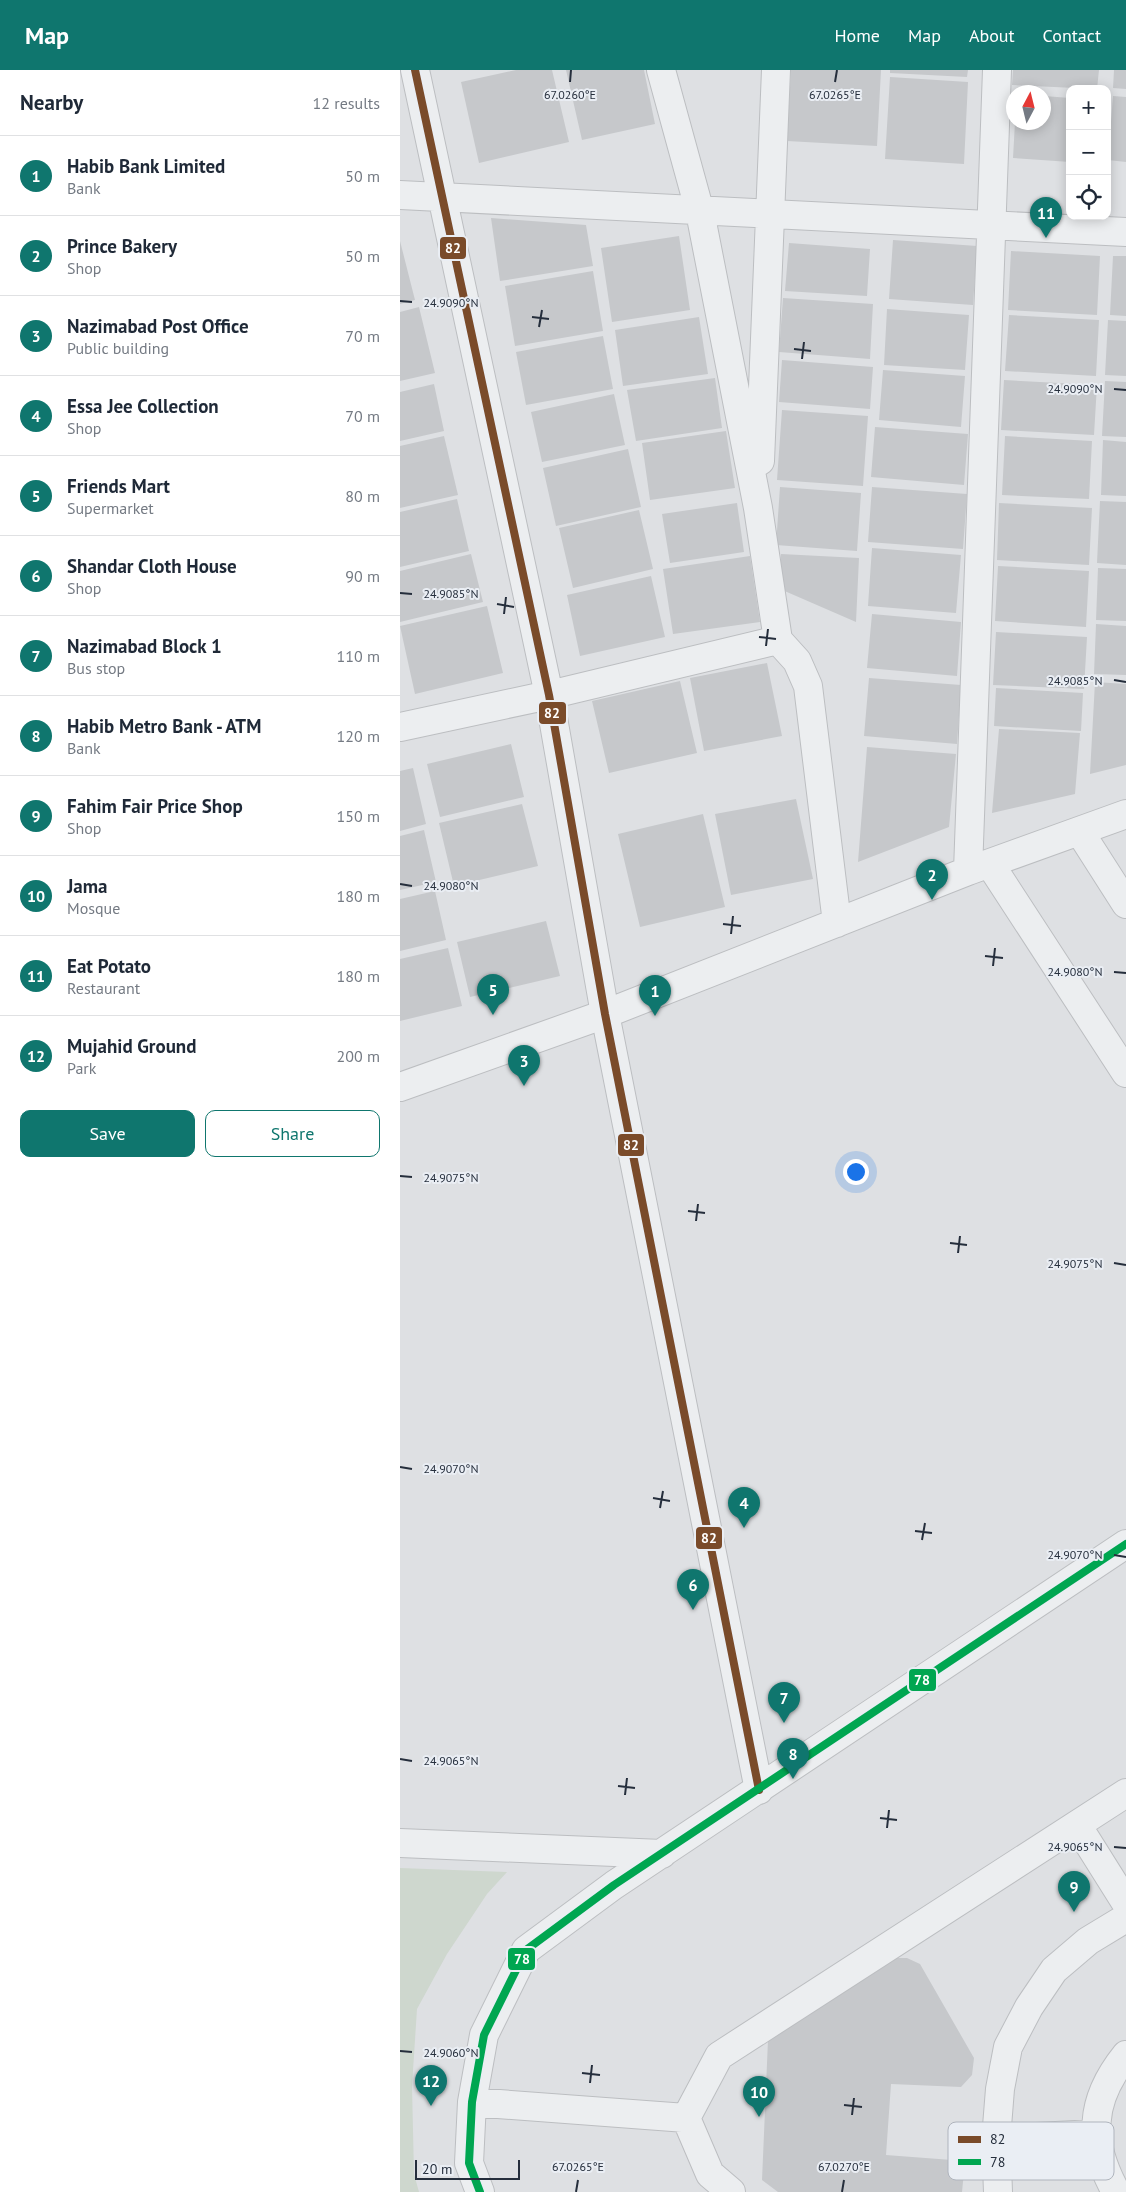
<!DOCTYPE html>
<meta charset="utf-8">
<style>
:root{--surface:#fff;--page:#f2f2f3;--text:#1f2937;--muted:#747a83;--line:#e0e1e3;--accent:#0f766e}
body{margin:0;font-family:"PT Sans",sans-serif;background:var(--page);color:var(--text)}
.controls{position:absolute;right:15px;top:15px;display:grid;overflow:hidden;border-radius:10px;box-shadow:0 2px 12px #0003}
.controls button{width:45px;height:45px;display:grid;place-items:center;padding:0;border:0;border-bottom:1px solid var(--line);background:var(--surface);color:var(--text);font:25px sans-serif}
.compass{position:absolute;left:606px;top:15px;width:45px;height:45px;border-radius:50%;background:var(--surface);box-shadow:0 2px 12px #0003;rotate:7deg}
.scale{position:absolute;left:15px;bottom:12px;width:105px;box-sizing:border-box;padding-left:5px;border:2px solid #252e3c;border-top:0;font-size:14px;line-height:18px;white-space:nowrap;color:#252e3c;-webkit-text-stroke:4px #eaeef4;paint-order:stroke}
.you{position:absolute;left:455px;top:1101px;width:18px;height:18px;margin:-12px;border:4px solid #fff;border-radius:50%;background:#1a73e8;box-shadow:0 0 0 8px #1a73e833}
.badge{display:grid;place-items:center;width:32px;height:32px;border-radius:50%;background:var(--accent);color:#fff;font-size:16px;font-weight:700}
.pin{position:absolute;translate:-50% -41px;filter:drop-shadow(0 1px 2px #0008)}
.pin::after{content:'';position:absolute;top:26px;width:18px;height:15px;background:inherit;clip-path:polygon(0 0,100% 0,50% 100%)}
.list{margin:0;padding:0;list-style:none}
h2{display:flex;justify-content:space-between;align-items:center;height:65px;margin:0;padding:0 20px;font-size:21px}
h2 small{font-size:16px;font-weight:400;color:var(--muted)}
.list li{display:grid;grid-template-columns:32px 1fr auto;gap:15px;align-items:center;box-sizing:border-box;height:80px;padding:0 20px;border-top:1px solid var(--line)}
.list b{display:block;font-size:19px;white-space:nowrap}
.list p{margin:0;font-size:16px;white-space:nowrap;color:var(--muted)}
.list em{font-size:16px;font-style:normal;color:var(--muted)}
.actions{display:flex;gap:10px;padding:15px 20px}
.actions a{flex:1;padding:11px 0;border:1px solid var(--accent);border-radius:10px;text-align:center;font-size:18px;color:var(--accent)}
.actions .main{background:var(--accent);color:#fff}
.icon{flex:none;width:28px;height:28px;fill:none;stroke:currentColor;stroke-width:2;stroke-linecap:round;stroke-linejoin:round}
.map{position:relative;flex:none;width:726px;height:2122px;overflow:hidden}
header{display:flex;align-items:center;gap:30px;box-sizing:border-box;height:70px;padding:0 25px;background:var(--accent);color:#fff}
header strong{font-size:24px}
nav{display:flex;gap:28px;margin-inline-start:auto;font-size:18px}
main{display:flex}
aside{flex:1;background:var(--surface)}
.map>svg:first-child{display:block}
</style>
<header>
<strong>Map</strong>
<nav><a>Home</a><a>Map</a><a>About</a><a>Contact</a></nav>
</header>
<main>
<aside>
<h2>Nearby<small>12 results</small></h2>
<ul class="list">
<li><span class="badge">1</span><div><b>Habib Bank Limited</b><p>Bank</p></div><em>50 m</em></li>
<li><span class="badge">2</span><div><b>Prince Bakery</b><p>Shop</p></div><em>50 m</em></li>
<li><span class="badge">3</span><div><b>Nazimabad Post Office</b><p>Public building</p></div><em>70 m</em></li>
<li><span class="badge">4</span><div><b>Essa Jee Collection</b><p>Shop</p></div><em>70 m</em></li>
<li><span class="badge">5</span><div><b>Friends Mart</b><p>Supermarket</p></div><em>80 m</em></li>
<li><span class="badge">6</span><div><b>Shandar Cloth House</b><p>Shop</p></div><em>90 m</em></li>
<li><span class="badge">7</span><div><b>Nazimabad Block 1</b><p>Bus stop</p></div><em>110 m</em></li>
<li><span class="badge">8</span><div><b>Habib Metro Bank - ATM</b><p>Bank</p></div><em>120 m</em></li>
<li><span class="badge">9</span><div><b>Fahim Fair Price Shop</b><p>Shop</p></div><em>150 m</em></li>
<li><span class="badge">10</span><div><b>Jama</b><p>Mosque</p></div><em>180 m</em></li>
<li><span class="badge">11</span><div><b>Eat Potato</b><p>Restaurant</p></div><em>180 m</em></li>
<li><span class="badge">12</span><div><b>Mujahid Ground</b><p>Park</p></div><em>200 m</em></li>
</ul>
<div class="actions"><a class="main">Save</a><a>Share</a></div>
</aside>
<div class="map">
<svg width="726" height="2122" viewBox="0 0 726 2122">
<rect width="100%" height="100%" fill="#dee0e3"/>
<path fill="#ced7ce" d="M 0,1798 L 107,1802 L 87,1824 L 47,1884 L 17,1939 L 12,2016 L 14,2104 L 19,2122 L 0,2122 Z"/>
<path fill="#c6c8cb" d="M 116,0 L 152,0 L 169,72 L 79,93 L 61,12 Z
M 166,0 L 244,0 L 255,54 L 182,70 Z
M 391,0 L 481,0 L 477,76 L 387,71 Z
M 490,0 L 568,0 L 567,7 L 490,3 Z
M 613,0 L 699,0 L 697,19 L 612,15 Z
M 714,0 L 726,0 L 726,19 L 713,18 Z
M 490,7 L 568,12 L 564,94 L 485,89 Z
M 644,26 L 670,28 L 670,92 L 613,88 L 615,52 L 644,52 Z
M 713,26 L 726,27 L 726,92 L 708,90 Z
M 91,148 L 186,155 L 193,196 L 100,211 Z
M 279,166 L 290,240 L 212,252 L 201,178 Z
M 493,170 L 577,176 L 573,235 L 489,229 Z
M 0,171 L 15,230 L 0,234 Z
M 389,173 L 470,179 L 467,226 L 385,221 Z
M 611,181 L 700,186 L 697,245 L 608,240 Z
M 713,186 L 726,186 L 726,246 L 710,245 Z
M 193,201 L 203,261 L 115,276 L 105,216 Z
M 383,228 L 473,234 L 470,289 L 379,282 Z
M 19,237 L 35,303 L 0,311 L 0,242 Z
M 487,239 L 569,245 L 565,300 L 484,295 Z
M 609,245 L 699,250 L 696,306 L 605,301 Z
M 299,247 L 308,304 L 223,316 L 215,260 Z
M 708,250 L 726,251 L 726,306 L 705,305 Z
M 203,266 L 213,319 L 126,335 L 116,282 Z
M 382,290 L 473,297 L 470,339 L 379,332 Z
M 483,300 L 565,306 L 561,357 L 479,350 Z
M 315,308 L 322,358 L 236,371 L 227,320 Z
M 604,310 L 697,315 L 694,365 L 601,360 Z
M 705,311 L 726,312 L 726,367 L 702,366 Z
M 34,314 L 44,361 L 0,371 L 0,322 Z
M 214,324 L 225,375 L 142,392 L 131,342 Z
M 382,340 L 468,346 L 463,416 L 377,410 Z
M 475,357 L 568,364 L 564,415 L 471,407 Z
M 326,361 L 335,418 L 250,430 L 242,373 Z
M 44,366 L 58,425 L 0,438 L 0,376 Z
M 605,366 L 692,371 L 689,429 L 602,425 Z
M 703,370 L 726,372 L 726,426 L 701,425 Z
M 228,379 L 241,437 L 156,456 L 143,398 Z
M 380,417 L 461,423 L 457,481 L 376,475 Z
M 472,417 L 567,424 L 563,479 L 468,472 Z
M 57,429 L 69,481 L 0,497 L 0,442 Z
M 700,431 L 726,432 L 726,495 L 697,493 Z
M 337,433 L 344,482 L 270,493 L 262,444 Z
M 599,433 L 692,438 L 689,495 L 597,490 Z
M 239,440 L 253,499 L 173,518 L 159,458 Z
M 472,478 L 561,485 L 556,543 L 468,536 Z
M 71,484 L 83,532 L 0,552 L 0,501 Z
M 381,484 L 459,488 L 456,552 L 380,519 Z
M 350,486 L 360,552 L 273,564 L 263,499 Z
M 598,496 L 689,501 L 686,557 L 595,551 Z
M 698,498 L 726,499 L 726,551 L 696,550 Z
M 251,506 L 265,567 L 180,586 L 167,525 Z
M 87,536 L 103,603 L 15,624 L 0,556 Z
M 472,544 L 561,552 L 557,606 L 467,598 Z
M 696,554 L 726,556 L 726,605 L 694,604 Z
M 596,562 L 687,567 L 684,619 L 593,615 Z
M 367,593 L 382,666 L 304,681 L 290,608 Z
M 469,608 L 561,615 L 557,674 L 464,666 Z
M 280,611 L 297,683 L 209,703 L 192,631 Z
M 695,612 L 726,614 L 726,695 L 690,704 Z
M 596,618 L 683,623 L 681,661 L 594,656 Z
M 599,659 L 680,663 L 675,724 L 592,743 Z
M 111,674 L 124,727 L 40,747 L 27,694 Z
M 467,677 L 556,684 L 549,757 L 458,792 Z
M 13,698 L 26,754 L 0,761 L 0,701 Z
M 396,729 L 413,809 L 331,825 L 315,744 Z
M 122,734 L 138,796 L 54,816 L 39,753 Z
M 303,744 L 325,837 L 240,857 L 218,764 Z
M 24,760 L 36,812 L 0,820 L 0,766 Z
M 35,821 L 46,870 L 0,881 L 0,829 Z
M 146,851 L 160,906 L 70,927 L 57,872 Z
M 48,878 L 62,936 L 0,951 L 0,889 Z
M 491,1888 L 507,1888 L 520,1894 L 574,1988 L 572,2005 L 561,2017 L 491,2014 L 486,2085 L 565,2091 L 562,2122 L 378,2122 L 362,2110 L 368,1970 Z"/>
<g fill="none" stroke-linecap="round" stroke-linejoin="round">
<g stroke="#bcbec1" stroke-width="30">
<path id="minor" d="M 15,0 L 149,625 L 205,944 L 359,1720
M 0,125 L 726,162
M 360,391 L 376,0
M 378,570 L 397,591 L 408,616 L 437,853
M 0,657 L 149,625 L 378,570 L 358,438 L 300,142 L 261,0
M 680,762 L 726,834
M 590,794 L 726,1003
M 568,801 L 597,0
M 0,1017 L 205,944 L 568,801 L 726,744
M 677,1755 L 726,1833
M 0,1773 L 262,1784
M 72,2032 L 286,2048
M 596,2069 L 695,2064
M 80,2122 L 69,2093 L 72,2032 L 84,1965 L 126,1880 L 214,1815 L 726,1474
M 331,2122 L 310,2104 L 286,2048 L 319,1986 L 726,1723
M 598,2122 L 596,2069 L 600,2019 L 608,1977 L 629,1937 L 654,1900 L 688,1871 L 726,1848
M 716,2122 C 688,2071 689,2031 726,1985"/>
</g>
<use href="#minor" stroke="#eceef0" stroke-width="28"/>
<g stroke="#eaeef4" stroke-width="11">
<path id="bus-1" d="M 15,0 L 149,625 L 205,944 L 359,1720"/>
</g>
<g stroke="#eaeef4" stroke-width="11">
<path id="bus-2" d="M 80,2122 L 69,2093 L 72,2032 L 84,1965 L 126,1880 L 214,1815 L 726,1474"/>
</g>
<use href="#bus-1" stroke="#7a4b2a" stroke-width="8"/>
<use href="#bus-2" stroke="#00a651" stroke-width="8"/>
</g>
<path fill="none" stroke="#252e3c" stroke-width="2" d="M 170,12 L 171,0M 435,12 L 437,0M 0,231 L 12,232M 132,247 L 149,249M 139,257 L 142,240M 394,279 L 411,281M 402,289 L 404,272M 714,319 L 726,320M 0,523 L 12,524M 97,534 L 114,537M 104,544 L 106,527M 359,567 L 376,569M 366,576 L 368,559M 714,610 L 726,612M 0,814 L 12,816M 323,854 L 341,856M 331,864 L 333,846M 585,886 L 603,888M 593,896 L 595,878M 714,902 L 726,903M 0,1106 L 12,1107M 288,1141 L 305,1143M 296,1151 L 298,1134M 550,1173 L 567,1175M 558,1183 L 560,1166M 714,1193 L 726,1195M 0,1397 L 12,1399M 253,1428 L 270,1431M 260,1438 L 263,1421M 515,1461 L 532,1463M 522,1470 L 525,1453M 714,1485 L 726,1487M 0,1689 L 12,1691M 218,1716 L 235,1718M 225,1725 L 227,1708M 480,1748 L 497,1750M 487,1758 L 489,1740M 714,1777 L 726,1778M 0,1981 L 12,1982M 182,2003 L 200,2005M 190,2013 L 192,1995M 444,2035 L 462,2037M 452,2045 L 454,2028M 176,2122 L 178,2110M 442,2122 L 444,2110"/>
<rect x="548" y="2052" width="166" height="58" rx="8" fill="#eaeef4" stroke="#afb4bd" stroke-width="1"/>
<rect x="558" y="2066" width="23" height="7" fill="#7a4b2a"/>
<rect x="558" y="2089" width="23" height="6" fill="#00a651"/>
<g font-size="14" fill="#252e3c">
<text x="590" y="2074">82</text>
<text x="590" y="2097">78</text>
</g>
<g font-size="12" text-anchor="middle" fill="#252e3c" stroke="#eaeef4" stroke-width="4" stroke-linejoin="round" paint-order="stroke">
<text x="170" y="29">67.0260°E</text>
<text x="435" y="29">67.0265°E</text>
<text x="51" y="237">24.9090°N</text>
<text x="675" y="323">24.9090°N</text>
<text x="51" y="528">24.9085°N</text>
<text x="675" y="615">24.9085°N</text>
<text x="51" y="820">24.9080°N</text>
<text x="675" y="906">24.9080°N</text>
<text x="51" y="1112">24.9075°N</text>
<text x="675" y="1198">24.9075°N</text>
<text x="51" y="1403">24.9070°N</text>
<text x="675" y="1489">24.9070°N</text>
<text x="51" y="1695">24.9065°N</text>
<text x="675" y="1781">24.9065°N</text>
<text x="51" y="1987">24.9060°N</text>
<text x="178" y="2101">67.0265°E</text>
<text x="444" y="2101">67.0270°E</text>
</g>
<g stroke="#eaeef4" stroke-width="2">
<rect x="39" y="166" width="28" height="24" rx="5" fill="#7a4b2a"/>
<rect x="138" y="631" width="29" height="24" rx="5" fill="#7a4b2a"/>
<rect x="217" y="1063" width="28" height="24" rx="5" fill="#7a4b2a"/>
<rect x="295" y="1456" width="28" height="24" rx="5" fill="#7a4b2a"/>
<rect x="508" y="1598" width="29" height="24" rx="5" fill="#00a651"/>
<rect x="107" y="1877" width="29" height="24" rx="5" fill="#00a651"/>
</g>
<g font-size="14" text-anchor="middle" font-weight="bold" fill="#fff">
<text x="53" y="183">82</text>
<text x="152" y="648">82</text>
<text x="231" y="1080">82</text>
<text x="309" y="1473">82</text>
<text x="522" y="1615">78</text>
<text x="122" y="1894">78</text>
</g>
</svg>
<div class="controls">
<button>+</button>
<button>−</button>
<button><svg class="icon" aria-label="locate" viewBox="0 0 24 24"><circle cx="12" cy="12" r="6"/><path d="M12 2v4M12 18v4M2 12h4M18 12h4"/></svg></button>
</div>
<svg class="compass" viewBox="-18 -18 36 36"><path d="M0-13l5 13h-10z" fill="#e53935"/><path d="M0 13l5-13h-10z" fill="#747a83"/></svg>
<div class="scale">20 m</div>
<div class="you"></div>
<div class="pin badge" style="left:255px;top:946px">1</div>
<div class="pin badge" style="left:532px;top:830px">2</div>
<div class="pin badge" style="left:124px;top:1016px">3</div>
<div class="pin badge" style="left:344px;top:1458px">4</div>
<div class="pin badge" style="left:93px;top:945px">5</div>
<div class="pin badge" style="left:293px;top:1540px">6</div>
<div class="pin badge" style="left:384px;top:1653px">7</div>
<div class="pin badge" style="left:393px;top:1709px">8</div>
<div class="pin badge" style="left:674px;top:1842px">9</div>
<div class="pin badge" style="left:359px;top:2047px">10</div>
<div class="pin badge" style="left:646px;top:168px">11</div>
<div class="pin badge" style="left:31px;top:2036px">12</div>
</div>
</main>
